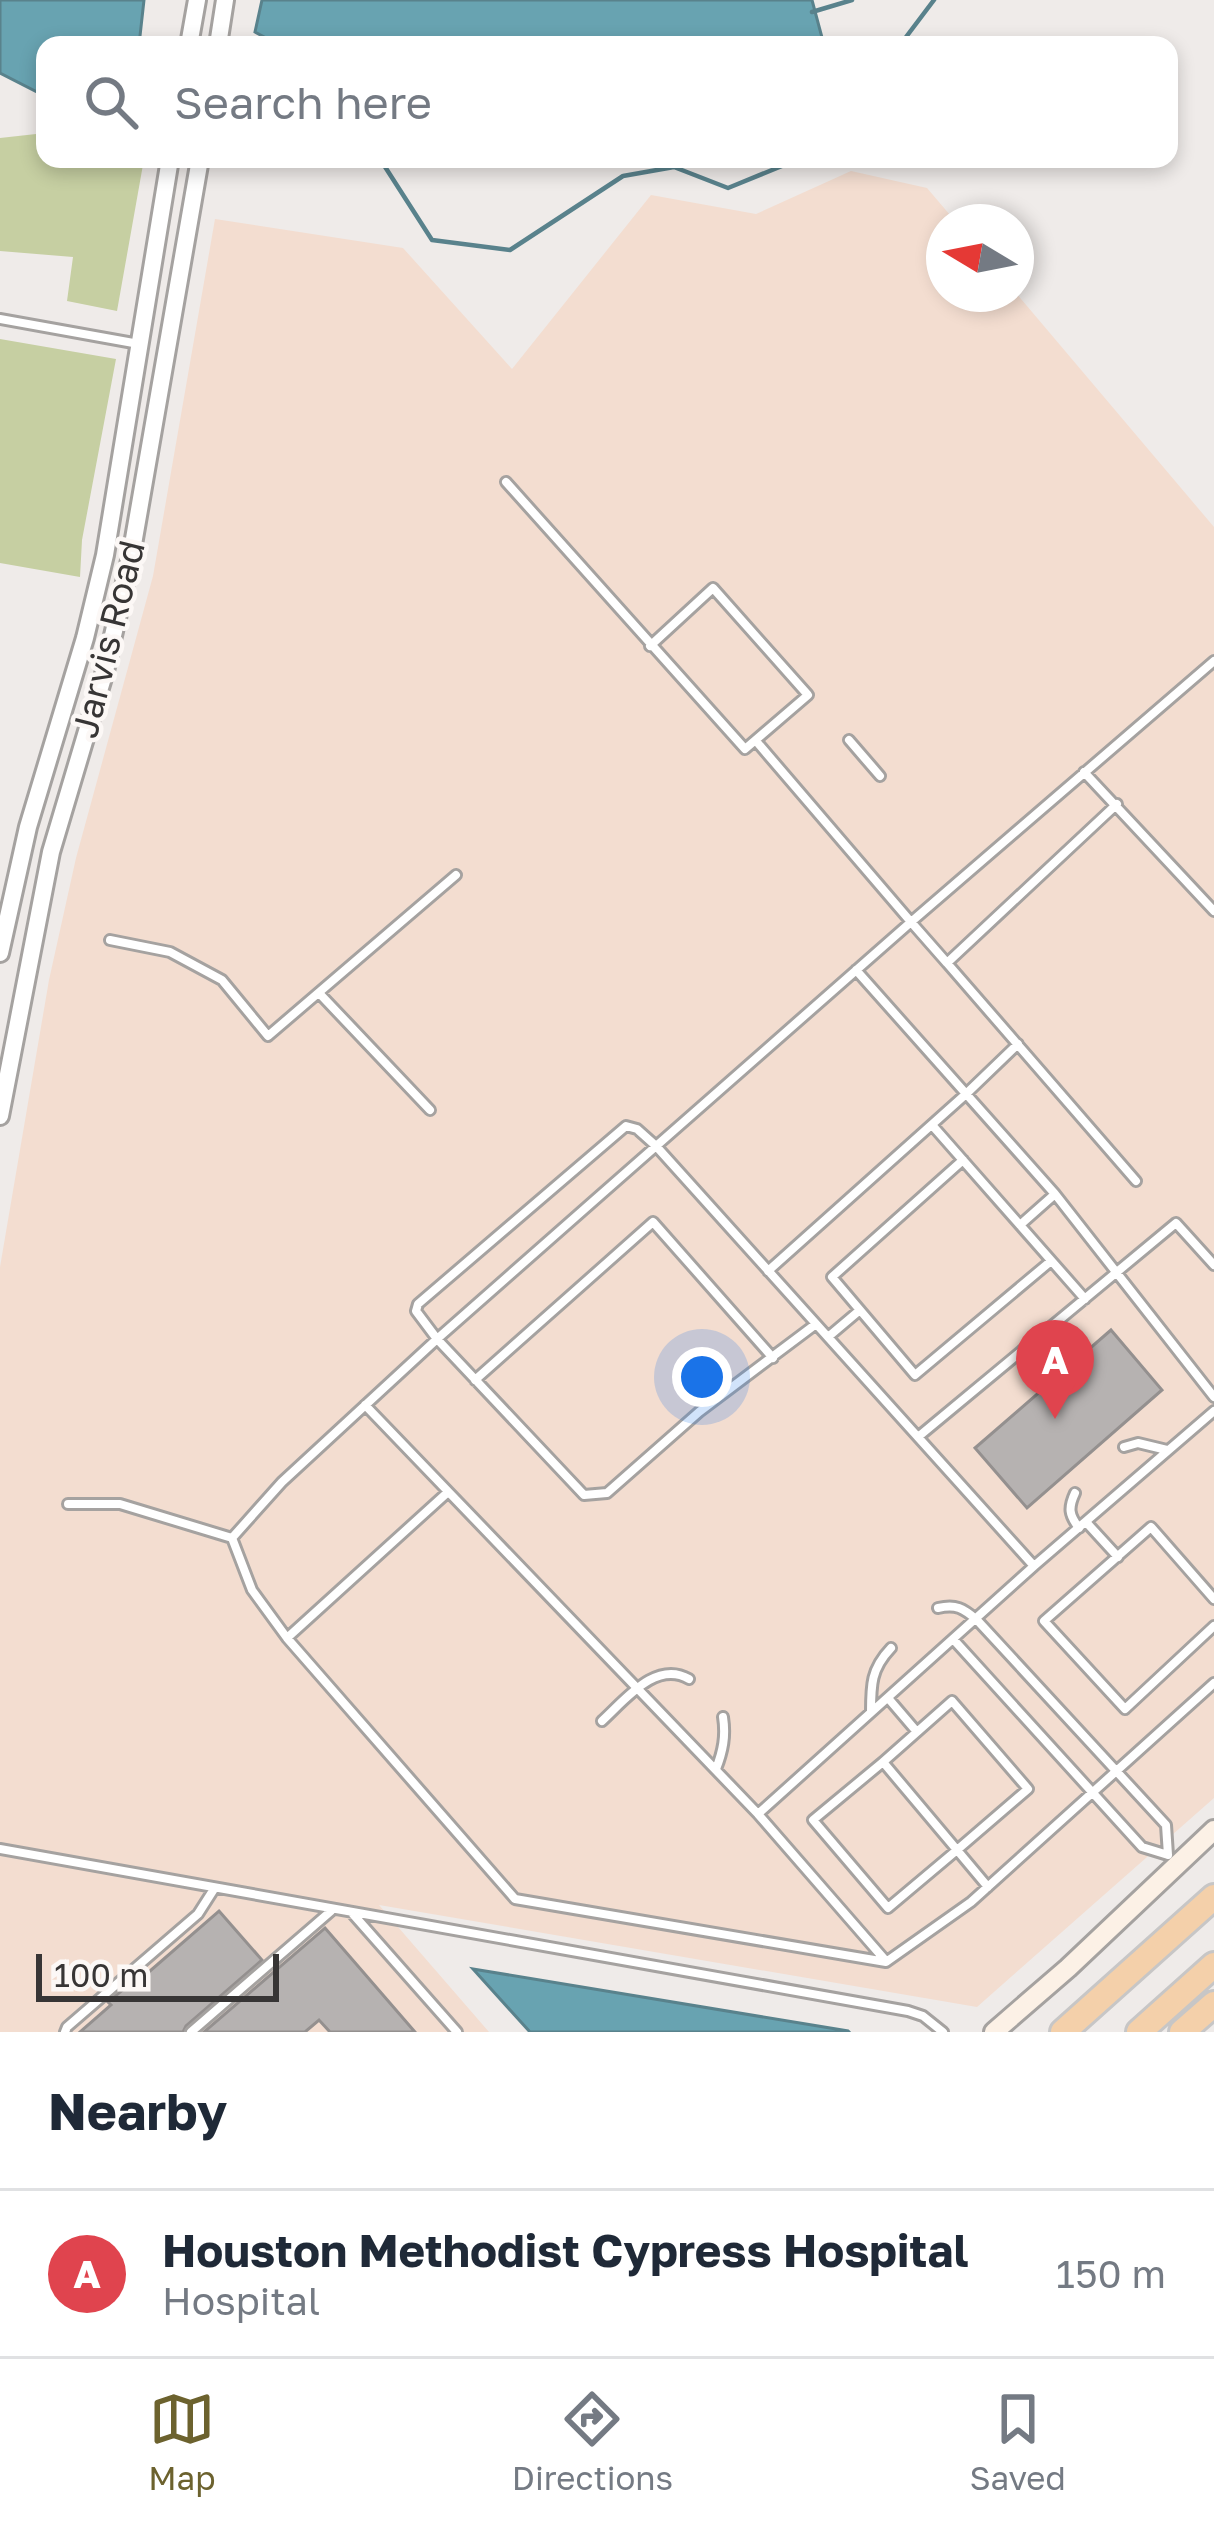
<!DOCTYPE html>
<style>
:root{--surface:#fff;--page:#f6f6f7;--text:#1f2937;--muted:#747a83;--line:#e0e1e3;--accent:#6c622e}
body{margin:0;font-family:"Golos Text",sans-serif;background:var(--page);color:var(--text)}
.compass{position:absolute;left:926px;top:204px;width:108px;height:108px;border-radius:50%;background:var(--surface);box-shadow:0 6px 18px #0003;rotate:280deg}
.scale{position:absolute;left:36px;bottom:30px;width:243px;box-sizing:border-box;padding-left:12px;border:6px solid #373535;border-top:0;font-size:33px;line-height:42px;white-space:nowrap;color:#373535;-webkit-text-stroke:9px #fcf8f6;paint-order:stroke}
.you{position:absolute;left:702px;top:1377px;width:42px;height:42px;margin:-30px;border:9px solid #fff;border-radius:50%;background:#1a73e8;box-shadow:0 0 0 18px #1a73e833}
.badge{display:grid;place-items:center;width:78px;height:78px;border-radius:50%;background:var(--accent);color:#fff;font-size:39px;font-weight:700}
.pin{position:absolute;translate:-50% -99px;filter:drop-shadow(0 3px 6px #0008)}
.pin::after{content:'';position:absolute;top:63px;width:42px;height:36px;background:inherit;clip-path:polygon(0 0,100% 0,50% 100%)}
.list{margin:0;padding:0;list-style:none}
h2{display:flex;justify-content:space-between;align-items:center;height:156px;margin:0;padding:0 48px;font-size:51px}
h2 small{font-size:39px;font-weight:400;color:var(--muted)}
.list li{display:grid;grid-template-columns:78px 1fr auto;gap:36px;align-items:center;box-sizing:border-box;height:168px;padding:0 48px;border-top:3px solid var(--line)}
.list b{display:block;font-size:45px;white-space:nowrap}
.list p{margin:0;font-size:39px;white-space:nowrap;color:var(--muted)}
.list em{font-size:39px;font-style:normal;color:var(--muted)}
.icon{flex:none;width:66px;height:66px;fill:none;stroke:currentColor;stroke-width:2;stroke-linecap:round;stroke-linejoin:round}
.map{position:relative;flex:none;width:1214px;height:2032px;overflow:hidden}
.search{position:absolute;background:var(--surface);box-shadow:0 6px 18px #0003;left:36px;right:36px;top:36px;height:132px;display:flex;align-items:center;gap:30px;box-sizing:border-box;padding:0 42px;border-radius:24px;color:var(--muted);font-size:45px}
.sheet{height:324px;background:var(--surface)}
nav{display:flex;justify-content:space-around;align-items:center;box-sizing:border-box;height:168px;border-top:3px solid var(--line);background:var(--surface);font-size:33px;color:var(--muted)}
nav a{display:grid;justify-items:center;gap:6px}
nav .on{color:var(--accent)}
.map>svg:first-child{display:block}
</style>
<div class="map">
<svg width="1214" height="2032" viewBox="0 0 1214 2032">
<rect width="100%" height="100%" fill="#efebe9"/>
<path fill="#f3ddd0" d="M 851,171 L 927,188 L 956,222 L 944,222 L 944,294 L 1016,293 L 1214,527 L 1214,1798 L 977,2007 L 379,1905 L 489,2032 L 0,2032 L 0,1267 L 49,980 L 76,858 L 153,576 L 215,219 L 403,248 L 512,369 L 651,195 L 756,214 Z"/>
<path fill="#c6cfa2" d="M 45,133 L 45,159 L 144,159 L 117,311 L 67,301 L 73,257 L 0,251 L 0,138 Z
M 0,339 L 116,359 L 82,540 L 80,577 L 0,563 Z"/>
<path fill="#68a3b1" stroke="#59828c" stroke-width="3" d="M 0,0 L 144,0 L 139,45 L 45,45 L 45,94 L 41,94 L 0,73 Z
M 262,0 L 812,0 L 824,45 L 279,45 L 255,32 Z
M 473,1969 L 848,2031 L 849,2032 L 530,2032 Z"/>
<g fill="none" stroke-linecap="round" stroke-linejoin="round">
<path stroke="#59828c" stroke-width="4.5" d="M 812,12 L 852,0
M 900,45 L 934,0
M 380,159 L 432,240 L 510,250 L 623,176 L 674,167 L 728,188 L 799,159"/>
</g>
<path fill="#b6b2b1" stroke="#94908f" stroke-width="3" d="M 1111,1330 L 1162,1390 L 1027,1508 L 975,1448 Z
M 219,1911 L 262,1960 L 186,2026 L 183,2032 L 80,2032 L 111,2005 L 108,2002 L 132,1982 L 135,1984 Z
M 325,1928 L 415,2032 L 330,2032 L 319,2020 L 305,2032 L 204,2032 Z"/>
<g fill="none" stroke-linecap="round" stroke-linejoin="round">
<g stroke="#a5a2a0" stroke-width="14">
<path id="service" d="M 0,319 L 139,344
M 506,482 L 745,749 L 808,695 L 713,588 L 650,646
M 849,740 L 880,776
M 756,741 L 911,922 L 1214,661
M 1084,772 L 1214,911
M 1117,804 L 947,963 L 911,922 C 753,1060 595,1200 437,1339 L 416,1311 L 418,1304 L 626,1126 L 637,1129 L 656,1146 L 1034,1566 L 1214,1411
M 110,940 L 170,952 L 222,980 L 268,1036 L 456,875
M 947,963 L 1136,1181
M 856,970 L 1055,1194 L 1214,1397
M 319,993 L 430,1110
M 932,1125 L 1085,1299
M 963,1160 L 832,1277 L 915,1375 L 1051,1261
M 1020,1225 L 1055,1194
M 768,1271 L 966,1094 L 1018,1044
M 828,1337 L 860,1310
M 475,1380 L 653,1222 L 773,1358
M 365,1405 L 758,1814
M 918,1437 L 1176,1223 L 1214,1265
M 1124,1447 L 1138,1443 L 1167,1450
M 1075,1493 C 1068,1508 1069,1515 1079,1528
M 68,1504 L 120,1504 L 232,1538 L 282,1482 L 437,1339 L 584,1495 L 607,1493 L 699,1412 L 816,1324
M 1086,1522 L 1118,1557
M 232,1538 L 252,1590 L 287,1638 L 515,1899 L 886,1962 L 971,1902 L 1214,1683
M 1214,1599 L 1151,1527 L 1044,1621 L 1125,1709 L 1214,1626
M 938,1608 C 956,1604 963,1608 977,1620 L 1166,1825 L 1168,1855
M 287,1638 L 448,1492
M 953,1639 L 1142,1847 L 1168,1855
M 888,1698 L 917,1732
M 952,1701 L 1028,1789 L 957,1850 L 883,1762 Z
M 871,1712 C 871,1685 871,1669 891,1648
M 602,1721 C 626,1699 656,1660 689,1679
M 883,1762 L 813,1820 L 888,1908 L 957,1850 L 988,1887
M 716,1769 C 723,1751 726,1736 723,1717
M 0,1849 L 908,2011 L 923,2016 L 943,2032
M 352,1913 L 457,2032
M 885,1960 L 758,1814 L 1034,1566
M 65,2032 L 67,2027 L 198,1914 L 214,1889
M 191,2032 L 331,1911"/>
</g>
<g stroke="#a5a2a0" stroke-width="22">
<path id="tertiary" d="M 189,45 L 197,0
M 218,45 L 225,0
M 0,953 L 28,827 L 85,638 L 105,555 L 170,159
M 0,1116 L 51,852 L 105,671 L 131,556 L 200,159"/>
</g>
<g stroke="#a5a2a0" stroke-width="24">
<path id="secondary" d="M 994,2032 L 1068,1968 L 1214,1830"/>
</g>
<g stroke="#c7c6c6" stroke-width="30">
<path id="motorway" d="M 1063,2032 L 1214,1897
M 1139,2032 L 1214,1965
M 1182,2032 L 1214,2004"/>
</g>
<use href="#service" stroke="#fff" stroke-width="8"/>
<use href="#tertiary" stroke="#fff" stroke-width="16"/>
<use href="#secondary" stroke="#fcf1e6" stroke-width="18"/>
<use href="#motorway" stroke="#f4d0aa" stroke-width="24"/>
</g>
<g text-anchor="middle" stroke-width="9" stroke-linejoin="round" paint-order="stroke">
<g font-size="36" fill="#373535" stroke="#fcf8f6">
<text transform="translate(108 639) rotate(-76)" y="13">Jarvis Road</text>
</g>
</g>
</svg>
<svg class="compass" viewBox="-18 -18 36 36"><path d="M0-13l5 13h-10z" fill="#e53935"/><path d="M0 13l5-13h-10z" fill="#747a83"/></svg>
<div class="scale">100 m</div>
<div class="you"></div>
<div class="pin badge" style="left:1055px;top:1419px;background:#e0444e">A</div>
<div class="search"><svg class="icon" aria-label="search" viewBox="0 0 24 24"><circle cx="10" cy="10" r="6"/><path d="M15 15l6 6"/></svg>Search here</div>
</div>
<section class="sheet">
<h2>Nearby<small></small></h2>
<ul class="list">
<li><span class="badge" style="background:#e0444e">A</span><div><b>Houston Methodist Cypress Hospital</b><p>Hospital</p></div><em>150 m</em></li>
</ul>
</section>
<nav>
<a class="on"><svg class="icon" aria-label="map" viewBox="0 0 24 24"><path d="M3 6l6-2 6 2 6-2v14l-6 2-6-2-6 2zM9 4v14M15 6v14"/></svg>Map</a>
<a><svg class="icon" aria-label="directions" viewBox="0 0 24 24"><path d="M12 3l9 9-9 9-9-9zM9 14v-3h6M13 9l2 2-2 2"/></svg>Directions</a>
<a><svg class="icon" aria-label="saved" viewBox="0 0 24 24"><path d="M7 4h10v16l-5-4-5 4z"/></svg>Saved</a>
</nav>
